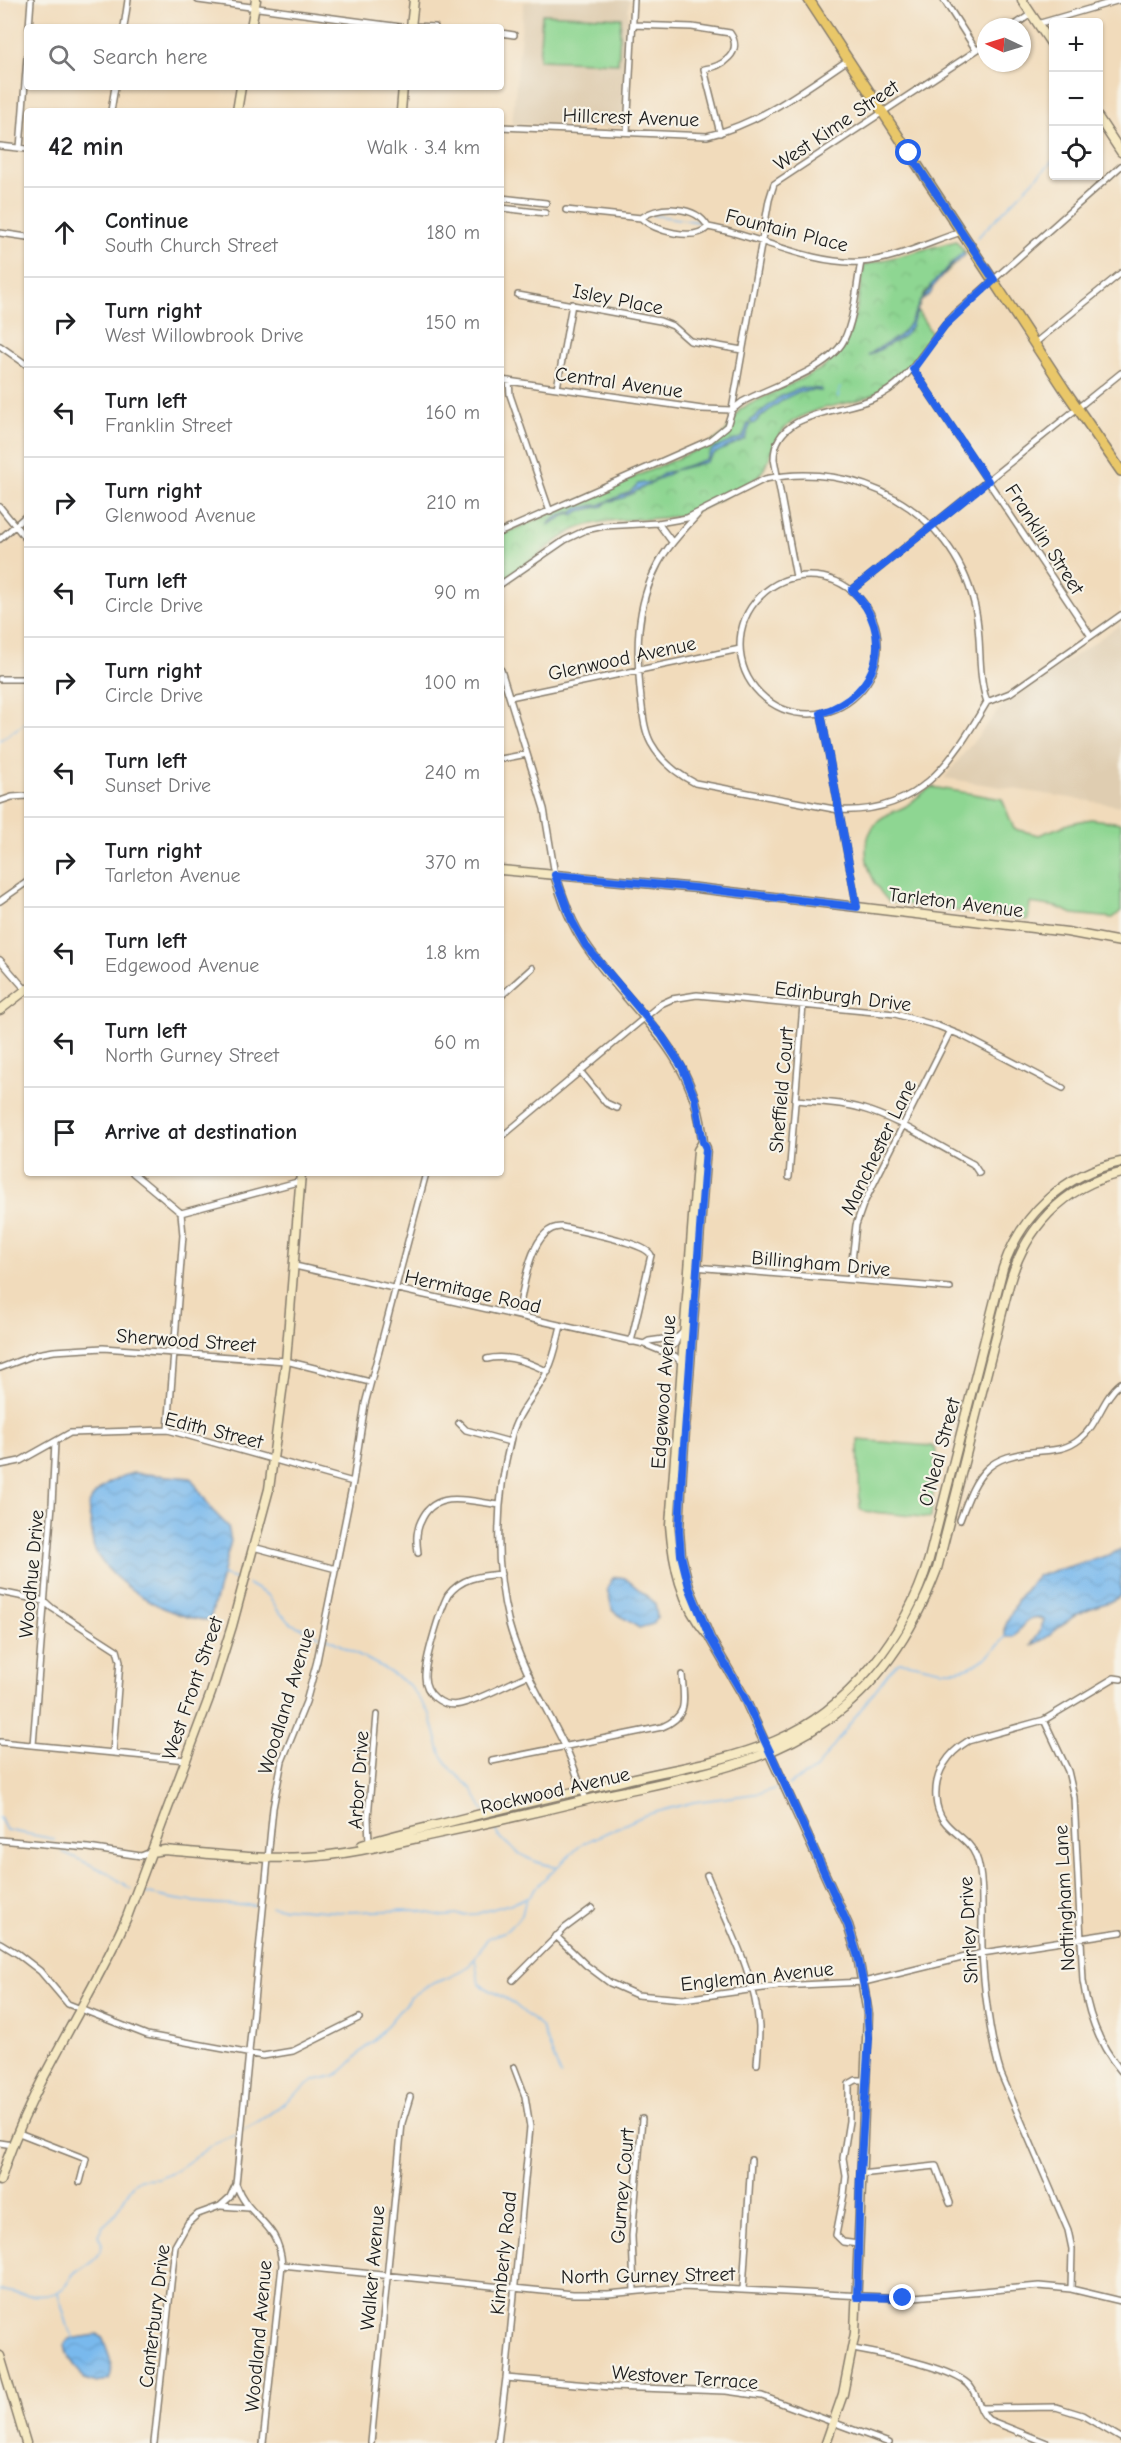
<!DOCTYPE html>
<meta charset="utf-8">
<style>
:root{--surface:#fff;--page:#f2f2f2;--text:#202124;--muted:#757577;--line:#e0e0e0}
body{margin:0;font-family:"Comic Neue",sans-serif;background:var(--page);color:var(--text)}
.controls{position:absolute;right:18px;top:18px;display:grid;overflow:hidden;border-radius:6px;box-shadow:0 2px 4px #0004}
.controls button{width:54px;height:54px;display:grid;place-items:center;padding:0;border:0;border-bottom:2px solid var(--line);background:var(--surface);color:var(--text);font:30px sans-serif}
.compass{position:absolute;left:977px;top:18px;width:54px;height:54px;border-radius:50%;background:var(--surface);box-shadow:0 2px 4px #0004;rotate:274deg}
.stop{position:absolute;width:18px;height:18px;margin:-14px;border:4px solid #2563eb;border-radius:50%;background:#fff}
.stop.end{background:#2563eb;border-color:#fff;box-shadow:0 2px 6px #0008}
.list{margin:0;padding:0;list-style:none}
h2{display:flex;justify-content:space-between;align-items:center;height:78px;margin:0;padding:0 24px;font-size:26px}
h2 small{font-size:20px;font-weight:400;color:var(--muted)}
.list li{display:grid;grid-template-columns:39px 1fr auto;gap:18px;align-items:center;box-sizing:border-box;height:90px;padding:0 24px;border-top:2px solid var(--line)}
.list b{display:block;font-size:22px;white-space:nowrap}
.list p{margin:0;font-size:20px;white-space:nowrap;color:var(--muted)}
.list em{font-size:20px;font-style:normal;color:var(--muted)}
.icon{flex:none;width:33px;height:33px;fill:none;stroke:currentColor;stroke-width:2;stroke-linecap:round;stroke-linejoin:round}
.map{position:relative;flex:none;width:1121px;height:2443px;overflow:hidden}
.search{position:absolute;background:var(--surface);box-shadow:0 2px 4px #0004;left:24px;top:24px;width:480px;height:66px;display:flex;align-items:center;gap:15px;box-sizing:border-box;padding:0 21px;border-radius:6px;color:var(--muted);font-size:22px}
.panel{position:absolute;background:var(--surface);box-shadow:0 2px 4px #0004;left:24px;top:108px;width:480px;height:1068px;border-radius:6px}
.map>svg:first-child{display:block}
</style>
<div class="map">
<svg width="1121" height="2443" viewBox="0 0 1121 2443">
<defs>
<pattern id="park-crowns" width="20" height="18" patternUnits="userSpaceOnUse" patternTransform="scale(1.5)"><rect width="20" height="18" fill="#8ed692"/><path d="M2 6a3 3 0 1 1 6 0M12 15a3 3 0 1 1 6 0" fill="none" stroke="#7ab77d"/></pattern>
<pattern id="water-waves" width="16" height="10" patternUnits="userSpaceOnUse" patternTransform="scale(1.5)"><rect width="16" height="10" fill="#79b9ed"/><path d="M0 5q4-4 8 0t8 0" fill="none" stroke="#689ecb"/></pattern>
</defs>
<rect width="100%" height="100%" fill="#f7f3e8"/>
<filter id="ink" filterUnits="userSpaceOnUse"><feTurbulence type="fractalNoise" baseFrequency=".0167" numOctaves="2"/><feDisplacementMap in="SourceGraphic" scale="12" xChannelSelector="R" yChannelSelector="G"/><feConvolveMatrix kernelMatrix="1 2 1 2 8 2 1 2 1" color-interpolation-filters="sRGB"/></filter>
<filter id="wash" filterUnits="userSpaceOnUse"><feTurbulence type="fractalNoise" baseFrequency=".008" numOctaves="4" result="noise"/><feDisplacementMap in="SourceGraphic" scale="24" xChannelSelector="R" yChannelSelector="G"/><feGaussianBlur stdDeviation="1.35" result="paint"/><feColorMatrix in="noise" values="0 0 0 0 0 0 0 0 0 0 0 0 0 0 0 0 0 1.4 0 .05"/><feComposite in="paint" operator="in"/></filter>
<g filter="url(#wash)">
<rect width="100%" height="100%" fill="#f1dbbb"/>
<path fill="#dfcdb1" d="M 542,0 L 629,0 L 623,127 L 512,124 L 524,2 Z
M 1121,624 L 1121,806 L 944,778 L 1002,706 Z"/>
<path fill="url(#park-crowns)" stroke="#557957" stroke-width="1.5" d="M 956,241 L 966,253 L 925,293 L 917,310 L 932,334 C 912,364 892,392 855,401 C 836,406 816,408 799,418 C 764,436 779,467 748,483 C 727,495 702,512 678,516 C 646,522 610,516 579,528 C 559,536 530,563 512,576 L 501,581 L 501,535 L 708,445 L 726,432 L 740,409 L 823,368 L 843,349 L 856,312 L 864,265 Z"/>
<path fill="#8ed692" stroke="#557957" stroke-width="1.5" d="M 542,14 L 621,18 L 618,63 L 539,60 Z
M 932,787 L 1002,799 L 1014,829 L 1039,835 L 1071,823 L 1091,819 L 1121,823 L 1121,911 L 1113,918 L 1073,914 L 1057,907 L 1030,903 L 1028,920 L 889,902 C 870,882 855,847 877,822 C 884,814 897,811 906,806 C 915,800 922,792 932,787 Z
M 858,1440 L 932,1446 L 936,1450 L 931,1518 L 863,1511 L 860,1509 Z"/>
<path fill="url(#water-waves)" stroke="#4a6a84" stroke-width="1.5" d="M 963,252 L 965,255 L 949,268 L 933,287 L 931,293 L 920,302 L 911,327 L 903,337 L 868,356 C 877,346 897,341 905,330 C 916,316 916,303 931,288 L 931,285 Z
M 801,388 L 821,389 L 821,391 C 793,386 773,407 753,424 L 750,421 L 781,396 Z
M 748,423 L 750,425 L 745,439 L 715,453 L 706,462 L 675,470 L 707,459 L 713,449 L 743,437 Z
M 674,471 L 623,498 L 607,502 L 603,506 L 579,511 L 573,515 L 569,513 L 548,525 C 551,519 563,514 570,512 L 572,513 L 578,508 L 599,505 L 630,492 L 638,484 L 651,482 L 666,472 Z
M 133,1473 L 191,1478 L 212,1510 L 228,1526 L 231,1541 L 210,1620 C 174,1621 110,1584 95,1550 C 91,1542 92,1532 91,1523 C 90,1517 87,1511 89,1505 C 94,1488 118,1477 133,1473 Z
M 1121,1549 L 1121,1596 C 1106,1605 1096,1605 1082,1612 C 1063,1620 1051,1639 1031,1645 L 1038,1635 L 1044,1620 C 1030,1611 1022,1627 1013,1637 L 1005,1637 L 1005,1627 L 1018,1599 L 1037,1576 L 1112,1554 Z
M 619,1577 L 625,1578 L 655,1603 L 657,1617 L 653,1624 L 639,1628 L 613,1611 L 607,1589 L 612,1578 Z
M 97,2335 L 102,2337 C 107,2349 116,2367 109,2379 L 97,2383 L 84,2379 C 77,2366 67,2360 65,2344 L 69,2339 Z"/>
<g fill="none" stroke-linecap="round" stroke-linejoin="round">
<path stroke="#79b9ed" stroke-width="1.5" d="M 652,215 L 699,222
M 978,237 L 1054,160
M 838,397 L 840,388
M 0,740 L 27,722
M 220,1574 L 241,1581
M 248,1584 L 269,1596 L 278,1611 L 292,1624 L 320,1636
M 325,1637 L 380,1666 L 409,1685 L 430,1714 L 441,1754 L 452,1770 L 472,1789 L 484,1811
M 788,1785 L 816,1769 L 888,1673 L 899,1662 C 912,1662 925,1667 937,1669 C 968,1675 990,1659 1006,1636
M 0,1818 L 6,1830 L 54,1839
M 492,1826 C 506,1848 530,1864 556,1866
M 63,1852 L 106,1872 L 131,1889
M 146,1893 C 182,1903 218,1905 255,1905
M 271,1907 L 342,1912 L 414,1910 L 443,1916 L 476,1914 L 516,1902 L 529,1896 L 542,1881 L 582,1844 L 645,1815 L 694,1802 L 761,1793 L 780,1787
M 475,1959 L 479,1984 L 513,2003 L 542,2028 L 561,2076
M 242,2130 C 269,2118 288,2098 312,2082 C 320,2077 330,2079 338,2074 C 351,2066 362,2047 373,2042 L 410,1998 L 427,1986 L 450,1977 L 469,1966 L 488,1938 L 506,1931 L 522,1915 L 526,1898
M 0,2290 C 17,2293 49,2302 63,2288 C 69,2283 71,2274 78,2270 C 87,2264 101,2257 102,2244 L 98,2235 L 102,2227 L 113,2217 L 133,2184 L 140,2179 L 158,2178 L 177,2170 L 215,2143 L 238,2133
M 58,2293 L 69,2330 L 74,2339"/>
</g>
</g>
<g filter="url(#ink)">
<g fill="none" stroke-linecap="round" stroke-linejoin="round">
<g stroke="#867c6c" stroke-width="8">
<path id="street" d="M 198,0 L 401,27
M 944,0 L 976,50
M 1037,24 L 1120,0
M 633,25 L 692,27 L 730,33 C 744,52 722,67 704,69 L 720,133
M 411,26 L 435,27
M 29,27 L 31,0
M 124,27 L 128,0
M 1012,27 L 1031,14
M 501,33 L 514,35
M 111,111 L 115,87
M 501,127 L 707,136 C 759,124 805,89 848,60
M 627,132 L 634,0
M 0,146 L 27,149
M 20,148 L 27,57
M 501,198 L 546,203
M 501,208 L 545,213
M 566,210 L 641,218 C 654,231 694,242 708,227
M 641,218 C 660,205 696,205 708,227 C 757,235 810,265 860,262 C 894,260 930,242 961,232
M 0,233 L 27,237
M 518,295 L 660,321 L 673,326 L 690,341 L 742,350
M 1035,343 L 1121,273
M 0,346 L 27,365
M 913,369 L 1091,636
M 501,380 L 702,409 L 732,410 L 769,200 L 774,184 L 986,44
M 509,381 L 510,395 L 550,512
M 557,388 L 572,304
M 0,507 L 27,540
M 658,523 L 672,542
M 501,532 L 710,440 L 727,426 L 732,410 L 742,402 C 771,386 829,370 844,340 C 855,317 856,287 861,262
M 0,539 L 27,515
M740 645a69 69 0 1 1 138 0a69 69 0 1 1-138 0Z
M 796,577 L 774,459 C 774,411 840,413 872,399 C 912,383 925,344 954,315 L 1121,166
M 501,584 L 565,540 L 586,530 L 604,526 L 658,523 L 687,518 L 765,479 C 856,460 951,509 974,603 C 983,636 976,670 987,702 C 951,763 919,814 839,810 L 695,783 C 677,774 661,761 651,743 C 644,730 643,714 641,699 C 636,652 635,607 658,564 C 668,545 684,530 698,514
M 852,590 L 1121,373
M 501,670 L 544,809 L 555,875
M 0,679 L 27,679
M 510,697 L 740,649
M 987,702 L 1010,693 L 1121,615
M 821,713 L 857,907
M 501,759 L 527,754
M 0,801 L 12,797 L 27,796
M 0,901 L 27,882
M 0,960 L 26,990
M 501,996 L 532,968
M 580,1071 L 606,1103 L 617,1108
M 795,1100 C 817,1102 839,1102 860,1108 C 899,1119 936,1145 973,1164 L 979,1173
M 505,1134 L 661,1004 L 672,999 L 697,995 L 895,1014 L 938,1026 L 963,1036 L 1063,1088
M 133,1173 L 181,1213 L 183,1235 L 168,1430
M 789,1177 L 803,1005
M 181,1213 L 301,1181
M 295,1266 L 644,1344 L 661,1351 L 675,1344 L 678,1337 L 685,1330
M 694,1267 L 950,1288
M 850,1279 L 856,1225 L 863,1205 L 950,1032
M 518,1315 C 523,1292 530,1225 562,1227 C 579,1231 645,1242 651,1255 L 631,1342
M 561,1326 C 557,1341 555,1356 548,1370 C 537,1394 517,1411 511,1438 C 496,1497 494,1564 509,1624 C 521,1668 546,1707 566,1748 C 574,1765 579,1783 586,1799
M 644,1344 L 649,1341 L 678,1337
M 661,1351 L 675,1356 L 682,1363
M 487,1359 C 508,1354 529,1362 548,1372
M 0,1368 L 37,1354 L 54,1351 L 103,1348 L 286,1361 L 370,1382
M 459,1423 L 466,1430 L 510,1442
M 0,1465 L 20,1461 L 70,1433 L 168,1430 L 353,1482
M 960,1520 C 978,1471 986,1456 1041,1451 C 1055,1450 1068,1449 1080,1439 C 1098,1425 1102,1398 1121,1383
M 253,1547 L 336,1569
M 418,1553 C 416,1539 416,1529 423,1517 C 438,1489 473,1502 500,1505
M 501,1574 C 480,1576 462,1577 448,1595 C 440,1610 425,1660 425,1676 C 425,1694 442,1708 460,1704 C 480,1700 509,1683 529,1675
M 0,1592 L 44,1601 L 52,1608 L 117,1650 L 120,1661 L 113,1753
M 1044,1720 L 1068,1771 L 1074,1797 L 1083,1981 C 1088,2015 1099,2045 1121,2071
M 0,1742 L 186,1760
M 33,1745 L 52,1505 L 55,1442
M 492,1761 L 662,1727 C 689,1716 684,1701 682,1675
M 0,1840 L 88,1848 L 141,1856 L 151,1852
M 369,1844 L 368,1817 L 377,1715
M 707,1875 C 727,1924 755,1972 759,2027 C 759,2039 758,2052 757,2064
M 556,1936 L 586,1965 L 610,1983 L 637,1995 L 683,1999 L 778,1986 L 864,1982 L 982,1953 L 1121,1932
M 0,1943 L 18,1954 L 40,1971 L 68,2004 L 147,2035 L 263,2056 L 293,2051 L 359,2018
M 513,1980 L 565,1928 L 592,1908
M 19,2133 L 86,2159 L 80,2182
M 0,2143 L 13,2145
M 860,2174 L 936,2166 L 950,2203
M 221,2206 L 249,2208
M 858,2244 L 843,2242 L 836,2235 L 844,2194 L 846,2176 L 843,2158 L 849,2121 L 849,2084 L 856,2080 L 867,2080
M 282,2265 L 573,2294 L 608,2294 L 683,2287 L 903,2298 L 1039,2286 L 1071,2289 L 1121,2301
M 743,2289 L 751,2160
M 1071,2289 L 1072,2249 L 1068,2230 L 1001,2074 C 990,2040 983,1983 982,1947 C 981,1923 985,1877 976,1856 C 967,1833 938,1831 936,1798 C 934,1773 948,1753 968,1741 L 1044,1720 L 1114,1678 L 1121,1679
M 634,2291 L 632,2236 L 642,2119
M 853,2349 C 881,2354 948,2366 968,2384 C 979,2394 978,2412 989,2420 L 1047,2443
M 506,2378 L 611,2387 L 726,2391 L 762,2396 L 889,2443
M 982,2408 L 1056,2407 L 1082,2415 L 1121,2438
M 154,2443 L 175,2246 L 188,2223 L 198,2214 L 220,2206 L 230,2197 L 236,2184
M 263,2443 L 282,2265 C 279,2220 248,2220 236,2184 L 273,1808 L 282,1761 L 306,1702 L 317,1661 L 353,1482 L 365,1404 L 426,1173
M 371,2443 L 402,2123 L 410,2097
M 498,2443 L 506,2378 L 530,2127 L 525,2096 L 514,2067"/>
</g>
<g stroke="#867c6c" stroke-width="11">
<path id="secondary" d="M 1022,0 L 1054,48
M 251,27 L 256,0
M 411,27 L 414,0
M 237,111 L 241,87
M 401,111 L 403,87
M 1098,117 L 1121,152
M 501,870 L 697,888 L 1067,932 L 1121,942
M 555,875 C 563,900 571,924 586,945 C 633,1015 695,1049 703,1142 L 706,1148 L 682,1472 L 679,1531 L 681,1555 L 689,1587 L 710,1638 L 743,1695 L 848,1925 L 858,1957 L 868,2014 L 855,2333 L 843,2394 L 826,2443
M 0,1010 L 27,989
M 703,1142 L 698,1150 L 670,1525 C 673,1564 681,1604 707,1634
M 362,1845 C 389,1836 417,1830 445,1823 C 504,1808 563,1794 622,1781 C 673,1769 727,1761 775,1741 C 849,1710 907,1634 929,1559 L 1003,1268 C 1021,1215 1065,1173 1121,1162
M 151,1852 L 165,1850 C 212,1854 259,1860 306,1857 C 346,1855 387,1845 427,1836 C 480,1825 533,1813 586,1800 C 667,1780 757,1770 826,1721 C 880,1684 914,1630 937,1569 L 1009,1285 C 1024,1230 1063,1186 1121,1173
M 0,2181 C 29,2086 88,2006 127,1917 L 211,1693 L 232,1626 L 269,1489 L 286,1361 L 301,1173
M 0,2356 L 26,2443"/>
</g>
<g stroke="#867c6c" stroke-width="12">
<path id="primary" d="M 809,0 L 1065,390 L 1121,471"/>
</g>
<use href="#street" stroke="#fff" stroke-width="5"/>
<use href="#secondary" stroke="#f6e9c3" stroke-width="8"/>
<use href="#primary" stroke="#e9c769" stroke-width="9"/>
</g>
</g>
<g fill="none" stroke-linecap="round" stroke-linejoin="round" filter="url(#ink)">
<path stroke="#2563eb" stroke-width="8" d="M 903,2298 L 857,2297 L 860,2174 L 869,2038 L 867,2002 L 858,1957 L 848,1925 L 770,1752 L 743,1695 L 710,1638 L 689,1587 L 681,1555 L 679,1530 L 682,1472 L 706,1148 L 703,1142 L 695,1098 L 682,1067 L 662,1036 L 586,946 L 572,921 L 555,875 L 697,888 L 857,907 L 821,713 C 880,695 896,633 852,590 L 988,481 L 913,369 L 945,325 L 994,280 L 909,153"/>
</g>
<g text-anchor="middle" stroke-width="4.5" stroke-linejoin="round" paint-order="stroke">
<g font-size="20" fill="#1c1c1c" stroke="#f7f3e8">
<text transform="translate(631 117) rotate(2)" y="7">Hillcrest Avenue</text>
<text transform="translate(836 125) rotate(-34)" y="7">West Kime Street</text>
<text transform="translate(787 230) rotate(14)" y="7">Fountain Place</text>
<text transform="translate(618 299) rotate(11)" y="7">Isley Place</text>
<text transform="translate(619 382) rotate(8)" y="7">Central Avenue</text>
<text transform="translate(1045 539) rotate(57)" y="7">Franklin Street</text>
<text transform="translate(622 658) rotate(-12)" y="7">Glenwood Avenue</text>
<text transform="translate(956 902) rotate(7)" y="7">Tarleton Avenue</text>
<text transform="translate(843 996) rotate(7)" y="7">Edinburgh Drive</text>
<text transform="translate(781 1090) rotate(-85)" y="7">Sheffield Court</text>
<text transform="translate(878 1147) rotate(-64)" y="7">Manchester Lane</text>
<text transform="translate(821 1263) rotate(5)" y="7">Billingham Drive</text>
<text transform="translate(473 1291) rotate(13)" y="7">Hermitage Road</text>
<text transform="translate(186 1340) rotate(4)" y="7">Sherwood Street</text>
<text transform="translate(663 1392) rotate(-86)" y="7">Edgewood Avenue</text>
<text transform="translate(214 1430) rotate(14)" y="7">Edith Street</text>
<text transform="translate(939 1452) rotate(-75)" y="7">O'Neal Street</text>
<text transform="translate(31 1574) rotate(-85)" y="7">Woodhue Drive</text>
<text transform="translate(192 1688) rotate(-71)" y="7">West Front Street</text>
<text transform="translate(286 1701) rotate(-73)" y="7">Woodland Avenue</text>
<text transform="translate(358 1780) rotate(-86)" y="7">Arbor Drive</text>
<text transform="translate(555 1790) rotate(-13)" y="7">Rockwood Avenue</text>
<text transform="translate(1064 1898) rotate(-93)" y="7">Nottingham Lane</text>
<text transform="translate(968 1930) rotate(-93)" y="7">Shirley Drive</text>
<text transform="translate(757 1976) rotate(-6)" y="7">Engleman Avenue</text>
<text transform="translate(622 2186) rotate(-85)" y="7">Gurney Court</text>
<text transform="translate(503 2253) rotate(-84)" y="7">Kimberly Road</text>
<text transform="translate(372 2268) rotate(-85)" y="7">Walker Avenue</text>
<text transform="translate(648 2275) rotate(-1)" y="7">North Gurney Street</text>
<text transform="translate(154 2316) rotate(-83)" y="7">Canterbury Drive</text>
<text transform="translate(258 2336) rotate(-85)" y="7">Woodland Avenue</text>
<text transform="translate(685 2377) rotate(4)" y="7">Westover Terrace</text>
</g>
</g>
</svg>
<div class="controls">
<button>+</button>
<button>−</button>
<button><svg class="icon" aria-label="locate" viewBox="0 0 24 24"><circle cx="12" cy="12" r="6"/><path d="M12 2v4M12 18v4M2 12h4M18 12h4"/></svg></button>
</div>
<svg class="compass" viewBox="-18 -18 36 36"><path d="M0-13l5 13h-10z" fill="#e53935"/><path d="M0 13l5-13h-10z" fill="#757577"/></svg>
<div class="stop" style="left:909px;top:153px"></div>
<div class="stop end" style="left:903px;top:2298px"></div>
<div class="search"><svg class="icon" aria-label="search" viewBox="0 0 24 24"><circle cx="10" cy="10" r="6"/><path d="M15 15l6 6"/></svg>Search here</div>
<section class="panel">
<h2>42 min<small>Walk · 3.4 km</small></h2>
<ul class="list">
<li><svg class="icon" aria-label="ahead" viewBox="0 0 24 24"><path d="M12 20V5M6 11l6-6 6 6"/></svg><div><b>Continue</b><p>South Church Street</p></div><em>180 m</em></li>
<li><svg class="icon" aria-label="right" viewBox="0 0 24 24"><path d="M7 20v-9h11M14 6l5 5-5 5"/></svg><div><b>Turn right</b><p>West Willowbrook Drive</p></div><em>150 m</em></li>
<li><svg class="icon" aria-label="left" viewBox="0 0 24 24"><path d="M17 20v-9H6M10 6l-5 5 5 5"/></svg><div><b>Turn left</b><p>Franklin Street</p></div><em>160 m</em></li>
<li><svg class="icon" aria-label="right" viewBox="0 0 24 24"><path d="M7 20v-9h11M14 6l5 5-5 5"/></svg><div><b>Turn right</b><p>Glenwood Avenue</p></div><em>210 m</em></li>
<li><svg class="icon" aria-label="left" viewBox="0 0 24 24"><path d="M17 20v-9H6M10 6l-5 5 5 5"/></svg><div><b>Turn left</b><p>Circle Drive</p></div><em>90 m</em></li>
<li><svg class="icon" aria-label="right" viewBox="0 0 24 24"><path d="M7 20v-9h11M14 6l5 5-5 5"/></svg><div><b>Turn right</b><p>Circle Drive</p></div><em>100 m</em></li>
<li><svg class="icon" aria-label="left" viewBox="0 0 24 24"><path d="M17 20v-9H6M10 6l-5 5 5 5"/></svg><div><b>Turn left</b><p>Sunset Drive</p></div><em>240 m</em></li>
<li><svg class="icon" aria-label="right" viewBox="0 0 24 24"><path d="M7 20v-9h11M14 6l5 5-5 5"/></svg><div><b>Turn right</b><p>Tarleton Avenue</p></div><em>370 m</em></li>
<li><svg class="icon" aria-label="left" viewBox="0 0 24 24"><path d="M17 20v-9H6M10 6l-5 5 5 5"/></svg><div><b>Turn left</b><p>Edgewood Avenue</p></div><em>1.8 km</em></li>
<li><svg class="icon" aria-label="left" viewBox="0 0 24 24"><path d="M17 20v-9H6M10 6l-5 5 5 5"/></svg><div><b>Turn left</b><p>North Gurney Street</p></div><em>60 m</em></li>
<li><svg class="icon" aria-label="arrive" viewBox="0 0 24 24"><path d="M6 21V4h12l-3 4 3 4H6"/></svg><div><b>Arrive at destination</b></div></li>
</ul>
</section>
</div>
